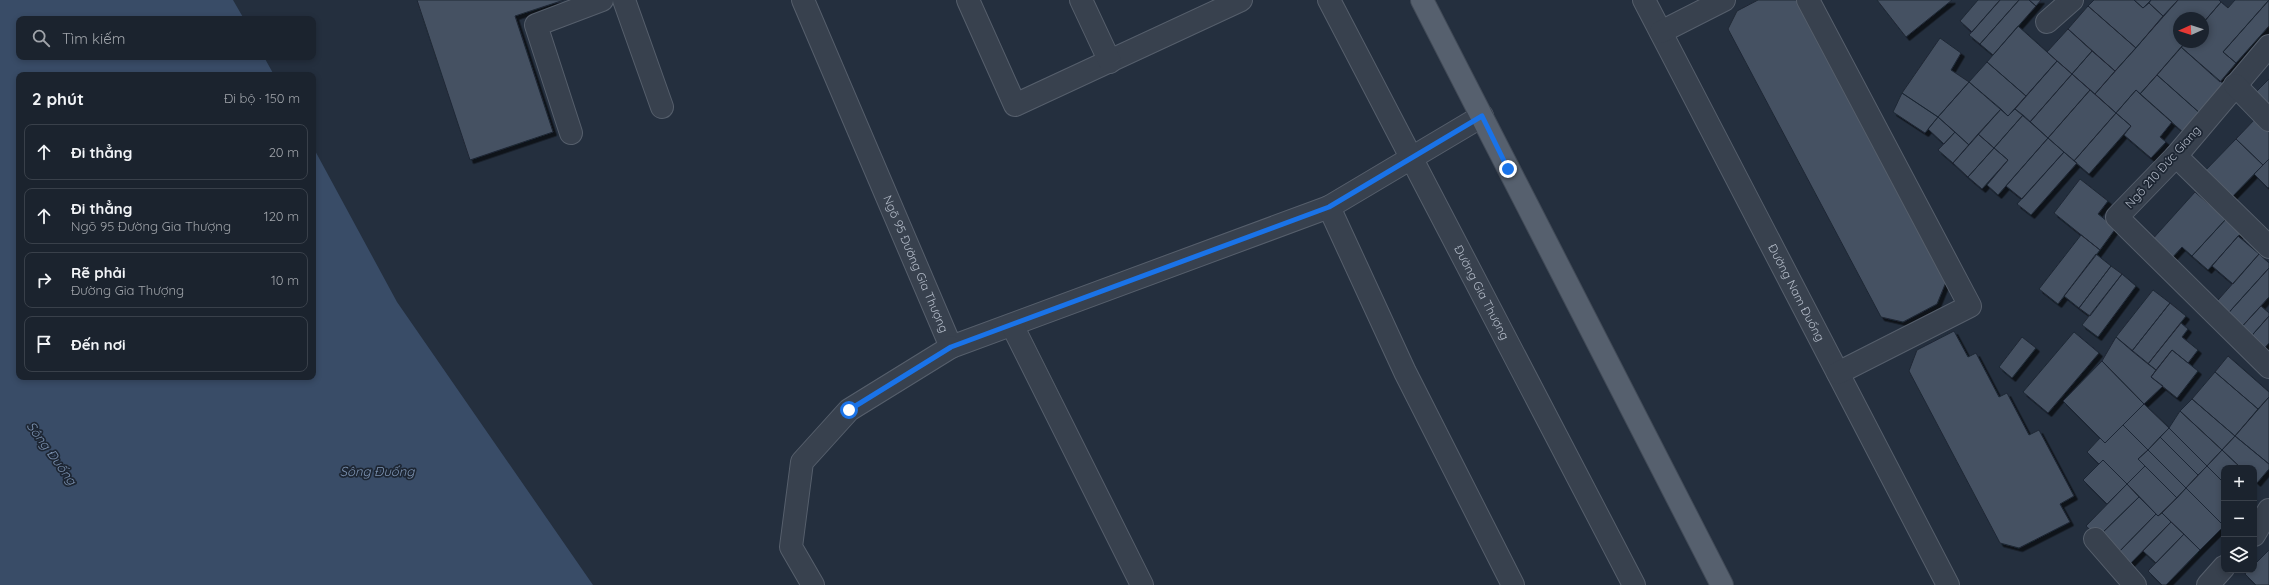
<!DOCTYPE html>
<html lang="vi">
<meta charset="utf-8">
<style>
:root{--surface:#1b232e;--page:#282f3a;--text:#f1f3f6;--muted:#a0a4aa;--line:#39404a}
body{margin:0;font-family:Quicksand,sans-serif;background:var(--page);color:var(--text)}
.controls{position:absolute;right:12px;bottom:12px;display:grid;overflow:hidden;border-radius:8px;box-shadow:0 2px 6px #0003}
.controls button{width:36px;height:36px;display:grid;place-items:center;padding:0;border:0;border-bottom:1px solid var(--line);background:var(--surface);color:var(--text);font:20px sans-serif}
.compass{position:absolute;left:2173px;top:12px;width:36px;height:36px;border-radius:50%;background:var(--surface);box-shadow:0 2px 6px #0003;rotate:267deg}
.stop{position:absolute;width:12px;height:12px;margin:-9px;border:3px solid #1a73e8;border-radius:50%;background:#fff}
.stop.end{background:#1a73e8;border-color:#fff;box-shadow:0 1px 4px #0008}
.list{margin:0;padding:0;list-style:none}
h2{display:flex;justify-content:space-between;align-items:center;height:52px;margin:0;padding:0 16px;font-size:17px}
h2 small{font-size:13px;font-weight:400;color:var(--muted)}
.list li{display:grid;grid-template-columns:26px 1fr auto;gap:12px;align-items:center;box-sizing:border-box;height:56px;margin:0 8px 8px;padding:0 8px;border:1px solid var(--line);border-radius:8px}
.list b{display:block;font-size:15px;white-space:nowrap}
.list p{margin:0;font-size:13px;white-space:nowrap;color:var(--muted)}
.list em{font-size:13px;font-style:normal;color:var(--muted)}
.icon{flex:none;width:22px;height:22px;fill:none;stroke:currentColor;stroke-width:2;stroke-linecap:round;stroke-linejoin:round}
.map{position:relative;flex:none;width:2269px;height:585px;overflow:hidden}
.search{position:absolute;background:var(--surface);box-shadow:0 2px 6px #0003;left:16px;top:16px;width:300px;height:44px;display:flex;align-items:center;gap:10px;box-sizing:border-box;padding:0 14px;border-radius:8px;color:var(--muted);font-size:15px}
.panel{position:absolute;background:var(--surface);box-shadow:0 2px 6px #0003;left:16px;top:72px;width:300px;height:308px;border-radius:8px}
.map>svg:first-child{display:block}
</style>
<div class="map">
<svg width="2269" height="585" viewBox="0 0 2269 585">
<defs>
<filter id="shadow"><feDropShadow dx="3.5" dy="3.5" stdDeviation="0" flood-color="#0009"/></filter>
</defs>
<rect width="100%" height="100%" fill="#242f3e"/>
<path fill="#394c67" d="M 0,0 L 233,0 L 244,19 L 19,19 L 19,57 L 264,57 L 274,75 L 19,75 L 19,377 L 313,377 L 313,147 L 397,302 L 593,585 L 0,585 Z"/>
<path fill="#455162" stroke="#1f2835" filter="url(#shadow)" d="M 417,0 L 564,0 L 515,16 L 553,132 L 470,160 Z
M 1758,0 L 1797,0 L 1946,282 L 1937,304 L 1903,322 L 1881,317 L 1728,29 L 1737,11 Z
M 1877,0 L 1952,0 L 1906,37 Z
M 1978,0 L 2000,0 L 1972,32 L 1960,21 Z
M 2000,0 L 2019,0 L 1980,44 L 1969,35 Z
M 2019,0 L 2029,0 L 2036,6 L 1993,55 L 1980,44 Z
M 2029,0 L 2041,0 L 2036,6 Z
M 2094,0 L 2134,0 L 2143,8 L 2149,3 L 2163,16 L 2136,48 L 2088,6 Z
M 2134,0 L 2151,0 L 2143,8 Z
M 2151,0 L 2178,0 L 2163,16 L 2149,3 Z
M 2178,0 L 2219,0 L 2221,2 L 2203,23 L 2203,18 L 2179,18 L 2179,42 L 2186,42 L 2140,94 L 2136,90 L 2116,113 L 2095,94 Z
M 2235,0 L 2269,0 L 2223,52 L 2236,63 L 2220,82 L 2181,47 L 2186,42 L 2203,42 L 2203,23 L 2221,2 L 2228,8 Z
M 2269,0 L 2269,26 L 2236,63 L 2223,52 Z
M 2088,6 L 2136,48 L 2115,71 L 2068,29 Z
M 2018,26 L 2057,61 L 2026,96 L 1987,62 Z
M 2068,29 L 2092,51 L 2072,74 L 2047,52 Z
M 1940,38 L 1961,53 L 1951,70 L 1969,82 L 1938,117 L 1902,93 Z
M 2181,47 L 2227,87 L 2202,115 L 2157,75 Z
M 2092,51 L 2115,71 L 2095,94 L 2072,74 Z
M 2057,61 L 2072,74 L 2030,122 L 2015,109 Z
M 1987,62 L 2026,96 L 2008,116 L 1969,82 Z
M 2072,74 L 2090,90 L 2048,138 L 2030,122 Z
M 2157,75 L 2202,115 L 2185,134 L 2140,94 Z
M 2269,79 L 2269,111 L 2253,95 Z
M 1969,82 L 2001,109 L 1969,145 L 1938,117 Z
M 2090,90 L 2116,113 L 2074,161 L 2048,138 Z
M 2136,90 L 2172,122 L 2160,137 L 2166,142 L 2151,158 L 2124,135 L 2131,126 L 2116,113 Z
M 1902,93 L 1938,117 L 1925,133 L 1893,112 Z
M 2001,109 L 2008,116 L 2015,109 L 2023,115 L 1994,148 L 1978,134 Z
M 2116,113 L 2131,126 L 2089,174 L 2074,161 Z
M 2023,115 L 2048,138 L 1998,195 L 1987,185 L 2008,160 L 1994,148 Z
M 1938,117 L 1955,132 L 1944,144 L 1928,129 Z
M 2256,118 L 2269,131 L 2269,159 L 2263,165 L 2236,139 Z
M 1955,132 L 1969,145 L 1953,163 L 1938,150 Z
M 1978,134 L 1994,148 L 1968,177 L 1953,163 Z
M 2048,138 L 2064,152 L 2022,199 L 2006,186 Z
M 2236,139 L 2263,165 L 2230,199 L 2203,173 Z
M 1994,148 L 2008,160 L 1982,189 L 1968,177 Z
M 2064,152 L 2077,163 L 2031,215 L 2017,204 Z
M 2269,159 L 2269,187 L 2268,188 L 2254,174 Z
M 2080,179 L 2108,201 L 2098,214 L 2116,228 L 2100,250 L 2054,213 Z
M 2195,192 L 2226,219 L 2192,256 L 2182,247 L 2170,260 L 2150,242 Z
M 2226,219 L 2241,233 L 2208,270 L 2192,256 Z
M 2081,235 L 2100,250 L 2058,304 L 2039,289 Z
M 2238,236 L 2259,254 L 2233,284 L 2212,266 Z
M 2096,254 L 2111,266 L 2079,308 L 2064,296 Z
M 2259,254 L 2269,263 L 2269,268 L 2223,319 L 2211,308 Z
M 2111,266 L 2122,274 L 2090,316 L 2079,308 Z
M 2269,268 L 2269,297 L 2237,332 L 2223,319 Z
M 2122,274 L 2136,286 L 2098,337 L 2082,325 Z
M 2153,290 L 2170,303 L 2132,351 L 2116,337 Z
M 2170,303 L 2186,316 L 2148,364 L 2132,351 Z
M 2261,306 L 2269,313 L 2269,316 L 2247,341 L 2237,332 Z
M 2269,316 L 2269,343 L 2260,353 L 2247,341 Z
M 2181,323 L 2188,329 L 2182,337 L 2198,350 L 2188,363 L 2172,350 L 2156,370 L 2148,364 Z
M 1954,331 L 1968,357 L 1976,353 L 1999,397 L 2007,393 L 2029,435 L 2039,430 L 2074,496 L 2060,504 L 2070,522 L 2019,548 L 2000,543 L 1909,371 L 1917,350 Z
M 2074,332 L 2099,353 L 2048,413 L 2023,392 Z
M 2022,337 L 2036,348 L 2012,378 L 1999,367 Z
M 2116,337 L 2156,370 L 2151,377 L 2163,386 L 2144,404 L 2102,361 Z
M 2172,350 L 2198,371 L 2177,398 L 2151,377 Z
M 2228,356 L 2269,392 L 2269,397 L 2258,409 L 2215,372 Z
M 2102,361 L 2144,404 L 2105,443 L 2063,401 Z
M 2215,372 L 2258,409 L 2235,436 L 2192,399 Z
M 2269,397 L 2269,464 L 2235,436 Z
M 2192,399 L 2235,436 L 2222,450 L 2180,411 Z
M 2144,404 L 2169,428 L 2148,450 L 2123,425 Z
M 2180,411 L 2222,450 L 2207,466 L 2169,428 Z
M 2123,425 L 2148,450 L 2138,459 L 2145,466 L 2127,484 L 2103,460 L 2099,464 L 2087,452 L 2100,438 L 2105,443 Z
M 2169,428 L 2207,466 L 2198,475 L 2160,437 Z
M 2235,436 L 2269,464 L 2269,469 L 2257,483 L 2254,480 L 2254,468 L 2241,468 L 2222,450 Z
M 2160,437 L 2198,475 L 2186,488 L 2148,450 Z
M 2148,450 L 2186,488 L 2177,498 L 2138,459 Z
M 2222,450 L 2241,468 L 2224,468 L 2224,483 L 2207,466 Z
M 2103,460 L 2127,484 L 2107,504 L 2083,480 Z
M 2145,466 L 2177,498 L 2158,516 L 2127,484 Z
M 2207,466 L 2224,483 L 2224,526 L 2186,488 Z
M 2127,484 L 2139,497 L 2098,537 L 2086,526 Z
M 2186,488 L 2224,526 L 2200,550 L 2162,513 Z
M 2139,497 L 2156,514 L 2116,555 L 2098,537 Z
M 2162,513 L 2171,522 L 2127,567 L 2116,555 L 2156,514 L 2158,516 Z
M 2171,522 L 2184,534 L 2156,563 L 2143,551 Z
M 2184,534 L 2200,550 L 2166,585 L 2162,585 L 2148,571 Z
M 2269,550 L 2269,585 L 2256,585 L 2245,574 L 2248,570 L 2254,570 L 2254,565 Z"/>
<g fill="none" stroke-linecap="round" stroke-linejoin="round">
<g stroke="#565f6c" stroke-width="24">
<g id="minor">
<path d="M 624,0 L 662,107"/>
<path id="s1" d="M 803,0 L 951,347 L 1329,207 L 1482,116"/>
<path d="M 968,0 L 1015,105 L 1241,0"/>
<path d="M 1081,0 L 1110,62"/>
<path id="s2" d="M 1329,0 L 1634,585"/>
<path id="s3" d="M 1644,0 L 1948,585"/>
<path d="M 1808,0 L 1970,306 L 1838,373"/>
<path d="M 2047,22 L 2072,0"/>
<path d="M 1661,32 L 1724,0"/>
<path d="M 2269,46 L 2176,156 L 2117,217 L 2269,367"/>
<path d="M 2235,85 L 2269,120"/>
<path d="M 571,133 L 536,25 L 602,0"/>
<path d="M 2176,156 L 2269,247"/>
<path d="M 1329,207 L 1405,372 L 1513,585"/>
<path d="M 1012,325 L 1142,585"/>
<path d="M 2254,535 L 2269,510"/>
<path d="M 2095,539 L 2135,585"/>
<path d="M 813,585 L 791,547 L 802,462 L 849,410 L 951,347"/>
<path d="M 2208,585 L 2224,567"/>
</g>
</g>
<g stroke="#414a57" stroke-width="24">
<path id="major" d="M 1422,0 L 1722,585"/>
</g>
<use href="#minor" stroke="#38414e" stroke-width="22"/>
<use href="#major" stroke="#56606e" stroke-width="22"/>
</g>
<g fill="none" stroke-linecap="round" stroke-linejoin="round">
<path stroke="#1a73e8" stroke-width="5" d="M 849,410 L 951,347 L 1329,207 L 1482,116 L 1508,169"/>
</g>
<g text-anchor="middle" stroke-width="3.5" stroke-linejoin="round" paint-order="stroke">
<g font-size="12" fill="#b4bcc9" stroke="#1d2633">
<text transform="translate(2163 167) rotate(-48)" y="4">Ngõ 210 Đức Giang</text>
<text dy="4" stroke="none"><textPath href="#s1" startOffset="287">Ngõ 95 Đường Gia Thượng</textPath></text>
<text dy="4" stroke="none"><textPath href="#s3" startOffset="330">Đường Nam Đuống</textPath></text>
<text dy="4" stroke="none"><textPath href="#s2" startOffset="330">Đường Gia Thượng</textPath></text>
</g>
<g font-size="13" font-style="italic" fill="#7c92b1" stroke="#1d2633">
<text transform="translate(52 453) rotate(54)" y="5">Sông Đuống</text>
<text x="377" y="476">Sông Đuống</text>
</g>
</g>
</svg>
<div class="controls">
<button>+</button>
<button>−</button>
<button><svg class="icon" aria-label="layers" viewBox="0 0 24 24"><path d="M12 4l9 5-9 5-9-5zM3 14l9 5 9-5"/></svg></button>
</div>
<svg class="compass" viewBox="-18 -18 36 36"><path d="M0-13l5 13h-10z" fill="#e53935"/><path d="M0 13l5-13h-10z" fill="#a0a4aa"/></svg>
<div class="stop" style="left:849px;top:410px"></div>
<div class="stop end" style="left:1508px;top:169px"></div>
<div class="search"><svg class="icon" aria-label="search" viewBox="0 0 24 24"><circle cx="10" cy="10" r="6"/><path d="M15 15l6 6"/></svg>Tìm kiếm</div>
<section class="panel">
<h2>2 phút<small>Đi bộ · 150 m</small></h2>
<ul class="list">
<li><svg class="icon" aria-label="ahead" viewBox="0 0 24 24"><path d="M12 20V5M6 11l6-6 6 6"/></svg><div><b>Đi thẳng</b></div><em>20 m</em></li>
<li><svg class="icon" aria-label="ahead" viewBox="0 0 24 24"><path d="M12 20V5M6 11l6-6 6 6"/></svg><div><b>Đi thẳng</b><p>Ngõ 95 Đường Gia Thượng</p></div><em>120 m</em></li>
<li><svg class="icon" aria-label="right" viewBox="0 0 24 24"><path d="M7 20v-9h11M14 6l5 5-5 5"/></svg><div><b>Rẽ phải</b><p>Đường Gia Thượng</p></div><em>10 m</em></li>
<li><svg class="icon" aria-label="arrive" viewBox="0 0 24 24"><path d="M6 21V4h12l-3 4 3 4H6"/></svg><div><b>Đến nơi</b></div></li>
</ul>
</section>
</div>
